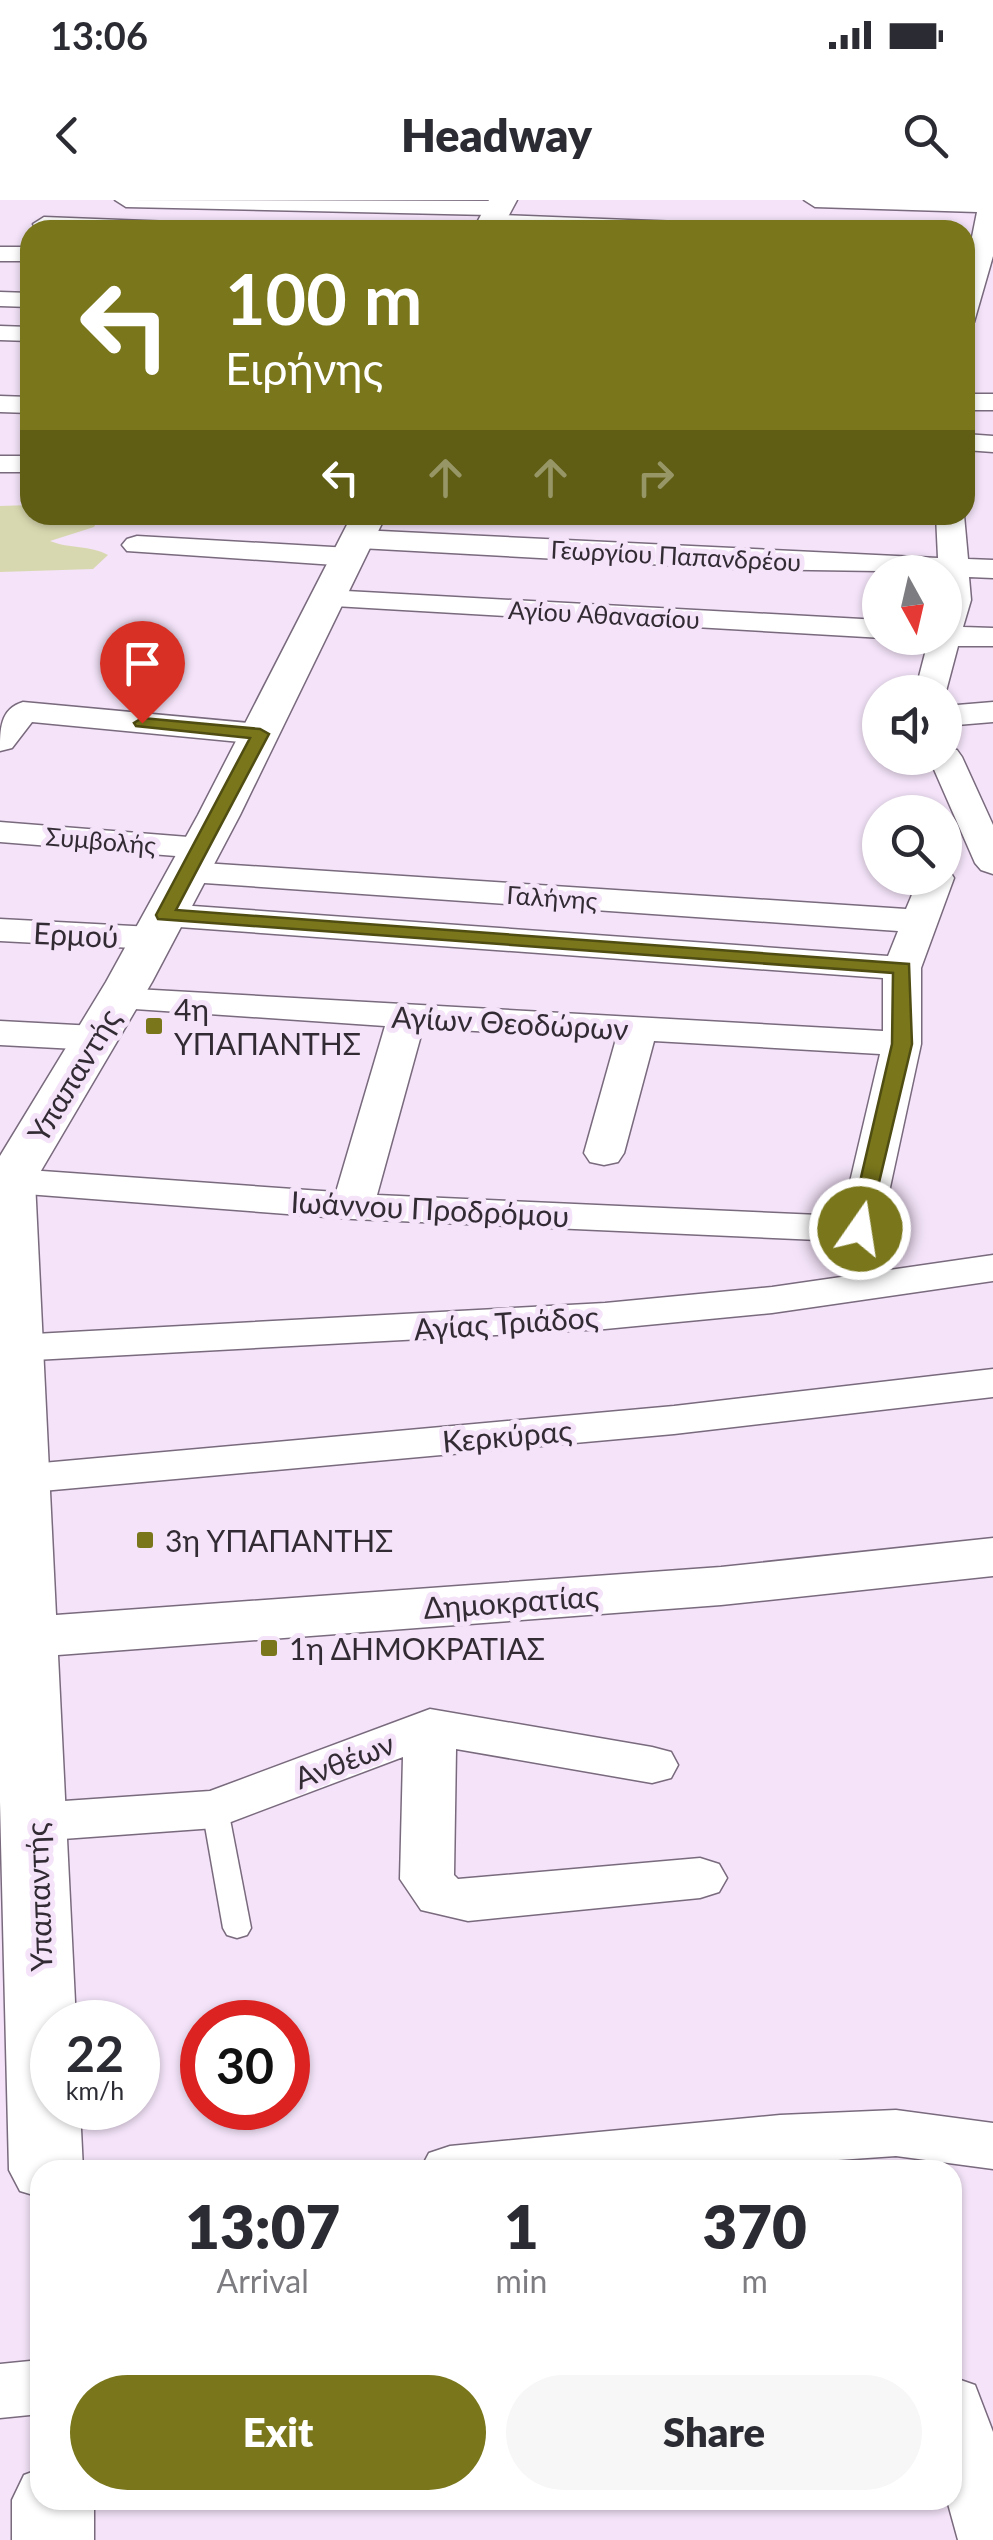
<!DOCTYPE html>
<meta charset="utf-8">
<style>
body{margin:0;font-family:Lato,sans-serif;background:#f7f7f7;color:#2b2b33;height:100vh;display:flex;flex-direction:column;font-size:38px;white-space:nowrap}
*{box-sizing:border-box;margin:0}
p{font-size:32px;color:#7c7c81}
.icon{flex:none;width:55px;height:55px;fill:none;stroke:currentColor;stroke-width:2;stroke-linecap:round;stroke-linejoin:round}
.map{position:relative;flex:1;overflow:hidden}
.drawer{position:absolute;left:30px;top:1960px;width:932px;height:350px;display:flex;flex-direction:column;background:#fff;border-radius:30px;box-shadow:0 2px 8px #0004}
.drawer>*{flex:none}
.top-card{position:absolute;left:20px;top:20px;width:955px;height:305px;border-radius:30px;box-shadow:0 2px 8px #0004;background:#79761b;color:#fff;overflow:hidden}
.needle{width:65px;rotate:172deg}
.controls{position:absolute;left:862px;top:355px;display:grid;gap:20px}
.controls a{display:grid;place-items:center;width:100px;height:100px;border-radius:50%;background:#fff;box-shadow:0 2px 8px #0004;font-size:50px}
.speed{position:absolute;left:30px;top:1800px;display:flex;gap:20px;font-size:50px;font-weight:700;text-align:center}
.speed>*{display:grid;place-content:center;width:130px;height:130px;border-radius:50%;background:#fff;box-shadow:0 2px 8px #0004;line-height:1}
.speed small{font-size:25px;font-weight:400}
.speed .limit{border:15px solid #d22;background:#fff;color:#111}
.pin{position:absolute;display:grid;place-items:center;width:85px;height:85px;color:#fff;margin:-102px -42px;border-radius:50% 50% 50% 0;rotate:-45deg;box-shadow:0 0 10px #0007}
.pin .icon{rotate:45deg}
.me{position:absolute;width:110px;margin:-55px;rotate:13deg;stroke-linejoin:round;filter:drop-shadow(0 0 8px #0008)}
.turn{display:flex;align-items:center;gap:35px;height:210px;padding:0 40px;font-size:45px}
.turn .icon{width:130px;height:130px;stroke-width:2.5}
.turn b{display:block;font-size:70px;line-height:85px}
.lanes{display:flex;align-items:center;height:95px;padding:0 40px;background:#0003;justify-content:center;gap:50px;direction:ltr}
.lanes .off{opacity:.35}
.eta{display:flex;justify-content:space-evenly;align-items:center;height:170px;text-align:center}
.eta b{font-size:60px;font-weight:800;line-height:70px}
.primary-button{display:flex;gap:20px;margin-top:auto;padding:20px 40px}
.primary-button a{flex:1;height:115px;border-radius:60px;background:#79761b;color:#fff;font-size:40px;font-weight:800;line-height:115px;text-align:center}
.primary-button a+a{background:#f7f7f7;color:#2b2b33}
.status{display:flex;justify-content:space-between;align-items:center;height:70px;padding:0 50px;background:#fff;direction:ltr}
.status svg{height:28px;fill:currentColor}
header{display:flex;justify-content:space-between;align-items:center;height:130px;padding:0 40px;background:#fff;font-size:45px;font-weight:800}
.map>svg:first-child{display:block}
</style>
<div class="status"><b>13:06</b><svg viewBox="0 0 49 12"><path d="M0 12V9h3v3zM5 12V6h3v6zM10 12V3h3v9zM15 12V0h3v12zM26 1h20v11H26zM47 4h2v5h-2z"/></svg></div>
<header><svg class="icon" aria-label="back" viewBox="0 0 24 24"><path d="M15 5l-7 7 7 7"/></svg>Headway<svg class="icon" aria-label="search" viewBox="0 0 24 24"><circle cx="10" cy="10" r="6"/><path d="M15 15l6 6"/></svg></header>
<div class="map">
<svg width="993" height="2340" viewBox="0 0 993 2340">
<rect width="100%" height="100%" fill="#f4e3f9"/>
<path fill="#d8d8b0" d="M30,305V315L100,316L94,327L50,341C70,349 90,345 108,355L93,369L0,372V306Z"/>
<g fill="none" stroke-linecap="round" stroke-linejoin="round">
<defs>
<polygon id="service" points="215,1600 224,1602 228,1609 251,1728 247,1735 237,1738 227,1735 223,1728 202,1609 206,1602"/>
<g id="minor">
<polygon points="115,0 499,1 510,8 500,15 705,23 716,30 491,28 480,21 489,15 126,7"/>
<polygon points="804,0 993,0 993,56 974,122 965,124 965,72 977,12 815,7"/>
<polygon points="44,17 172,22 183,29 36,29 33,24"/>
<rect x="0" y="47" width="30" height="14"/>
<polygon points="0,92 30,93 30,107 0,106"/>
<polygon points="0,126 30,127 30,141 0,140"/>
<rect x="965" y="194" width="28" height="16"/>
<polygon points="0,196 30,197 30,213 0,212"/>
<polygon points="965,234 993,236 993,252 965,250"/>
<rect x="0" y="256" width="30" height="16"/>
<polygon points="936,315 964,315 968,359 993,360 993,378 969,377 971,400 963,427 993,428 993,446 958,446 945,495 915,492 929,438 945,438 945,372 739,369 360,348 350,345 346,339 350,333 360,330 938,358"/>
<polygon points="137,336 350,348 360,351 365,357 360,363 350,366 127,351 122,345 127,339"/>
<polygon points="328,390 880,420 883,438 317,405 313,399 317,393"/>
<path d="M23,502L260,524L272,527L276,534L272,541L260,544L32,522L12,548L0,551C0,529 0,509 23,502Z"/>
<polygon points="993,502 993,522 945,526 945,506"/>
<polygon points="945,547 957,550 962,557 993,625 993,674 981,670 975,663 929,558 945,558"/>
<polygon points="0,622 201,638 213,641 218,648 213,655 201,658 0,642"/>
<path d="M188,662L906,709L919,678H945V670H949L954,678L921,768V844L881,1029L887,1059L881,1068L866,1072L851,1068L841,1041L353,1019L0,992V968L336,992L385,826L105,807L99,799L105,791L118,788L883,831V778L165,726L152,723L147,715L152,707L165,704L888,756L898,731L175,681L170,673L175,665ZM423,828L616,839L584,953L590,962L604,965L618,962L624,953L654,841L880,854L842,1016L377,995Z"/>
<polygon points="0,719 152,727 165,730 170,738 165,746 152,749 0,741"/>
<polygon points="0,821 95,826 109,830 114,838 109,846 95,850 0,845"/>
<polygon points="993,1055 993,1081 772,1113 605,1129 16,1161 0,1157 0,1139 16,1135 605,1103 772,1087"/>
<polygon points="993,1169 993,1197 674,1234 20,1293 3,1289 0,1284 3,1269 20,1265 674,1206"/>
<polygon points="430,1509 652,1547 671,1552 678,1565 671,1578 652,1583 456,1549 454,1675 458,1679 700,1658 719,1664 727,1678 719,1692 700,1698 468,1721 421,1710 400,1679 403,1557 215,1628 35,1641 16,1635 8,1622 16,1609 35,1603 210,1591"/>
<polygon points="896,1910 993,1923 993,1969 896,1956 692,1970 420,1970 429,1953 450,1946 780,1915"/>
<polygon points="40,2160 40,2214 0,2218 0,2164"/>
<polygon points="952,2177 975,2185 993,2232 993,2340 958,2340 947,2300 952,2300"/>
</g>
<g id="tertiary">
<polygon points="489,0 517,0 501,30 473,30"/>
<polygon points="352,315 386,315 240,615 152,782 35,981 56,1415 721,1367 993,1338 993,1376 721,1405 58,1455 76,1822 52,1822 52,1908 80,1908 83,1970 40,1970 40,1997 20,1991 9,1970 0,1602 0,956 106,782 198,615"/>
<polygon points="40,2269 40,2300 94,2300 94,2340 12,2340 12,2300 24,2275"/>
</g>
</defs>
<use href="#service" stroke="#796a7d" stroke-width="3"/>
<use href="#minor" stroke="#796a7d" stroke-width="3"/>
<use href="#tertiary" stroke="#796a7d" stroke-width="3"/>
<use href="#service" fill="#fff" fill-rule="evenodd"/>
<use href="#minor" fill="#fff" fill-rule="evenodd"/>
<use href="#tertiary" fill="#fff" fill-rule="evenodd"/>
</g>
<polygon fill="#79761b" stroke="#4f4d12" stroke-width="2.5" points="142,518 260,529 269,534 176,710 909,764 912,844 867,1033 852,1033 849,1029 892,844 893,773 158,719 156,715 250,538 136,526 134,523"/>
<g fill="#79761b" stroke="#f4e3f9" stroke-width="4">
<rect x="144" y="816" width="20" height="20" rx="5"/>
<rect x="135" y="1330" width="20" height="20" rx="5"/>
<rect x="259" y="1438" width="20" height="20" rx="5"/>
</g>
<g text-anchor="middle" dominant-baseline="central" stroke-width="10" stroke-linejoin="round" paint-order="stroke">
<g font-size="25" fill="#322b34" stroke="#f4e3f9">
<text transform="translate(676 355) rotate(3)">Γεωργίου Παπανδρέου</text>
<text transform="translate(604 414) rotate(3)">Αγίου Αθανασίου</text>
<text transform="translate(101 640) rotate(5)">Συμβολής</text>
<text transform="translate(552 697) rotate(4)">Γαλήνης</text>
</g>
<g font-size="30" fill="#322b34" stroke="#f4e3f9">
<text transform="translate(76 734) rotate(3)">Ερμού</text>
<text transform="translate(510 822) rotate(3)">Αγίων Θεοδώρων</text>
<text transform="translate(73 875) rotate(-59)">Υπαπαντής</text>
<text transform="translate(430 1008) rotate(3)">Ιωάννου Προδρόμου</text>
<text transform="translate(506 1122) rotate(-4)">Αγίας Τριάδος</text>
<text transform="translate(507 1235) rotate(-5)">Κερκύρας</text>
<text transform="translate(511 1401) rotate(-4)">Δημοκρατίας</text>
<text transform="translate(344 1560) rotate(-21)">Ανθέων</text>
<text transform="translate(38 1697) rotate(-92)">Υπαπαντής</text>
</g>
<g font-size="30" fill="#322b34" stroke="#f4e3f9" text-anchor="start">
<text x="174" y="809">4η<tspan x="174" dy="34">ΥΠΑΠΑΝΤΗΣ</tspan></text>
<text x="165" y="1340">3η ΥΠΑΠΑΝΤΗΣ</text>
<text x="289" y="1448">1η ΔΗΜΟΚΡΑΤΙΑΣ</text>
</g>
</g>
</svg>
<div class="controls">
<a><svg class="needle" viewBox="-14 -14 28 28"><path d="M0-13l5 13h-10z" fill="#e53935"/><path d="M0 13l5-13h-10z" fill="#7c7c81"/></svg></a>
<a><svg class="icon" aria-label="sound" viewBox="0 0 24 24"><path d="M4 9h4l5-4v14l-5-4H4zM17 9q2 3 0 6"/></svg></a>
<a><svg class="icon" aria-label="search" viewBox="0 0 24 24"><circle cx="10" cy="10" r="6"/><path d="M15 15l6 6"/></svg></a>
</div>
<div class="speed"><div>22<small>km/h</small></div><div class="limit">30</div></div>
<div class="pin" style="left:142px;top:523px;background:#d93025"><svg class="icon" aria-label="arrive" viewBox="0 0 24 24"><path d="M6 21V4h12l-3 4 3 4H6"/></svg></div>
<svg class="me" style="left:860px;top:1029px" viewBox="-20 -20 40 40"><circle r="17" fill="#79761b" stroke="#fff" stroke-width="3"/><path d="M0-11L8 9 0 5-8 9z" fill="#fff"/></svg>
<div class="top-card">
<div class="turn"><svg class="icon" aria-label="left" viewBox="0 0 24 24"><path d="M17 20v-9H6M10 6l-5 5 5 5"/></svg><div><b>100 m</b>Ειρήνης</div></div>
<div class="lanes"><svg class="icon" aria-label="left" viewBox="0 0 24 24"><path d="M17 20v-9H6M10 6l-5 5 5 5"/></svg><svg class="icon off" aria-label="ahead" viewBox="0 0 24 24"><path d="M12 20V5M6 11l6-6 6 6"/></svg><svg class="icon off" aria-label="ahead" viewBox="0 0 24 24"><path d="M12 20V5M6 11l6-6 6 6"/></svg><svg class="icon off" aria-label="right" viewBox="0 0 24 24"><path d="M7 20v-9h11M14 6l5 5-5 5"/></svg></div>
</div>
<section class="drawer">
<div class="eta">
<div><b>13:07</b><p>Arrival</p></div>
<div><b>1</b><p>min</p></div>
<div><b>370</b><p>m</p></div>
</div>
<div class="primary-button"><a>Exit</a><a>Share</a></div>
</section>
</div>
